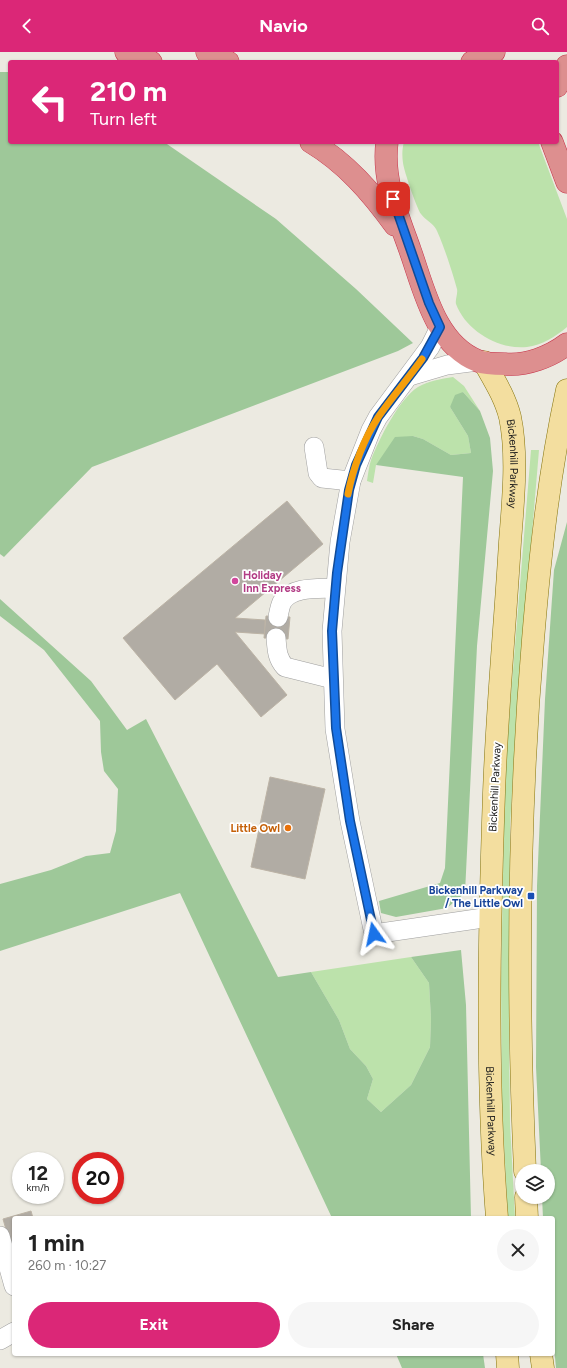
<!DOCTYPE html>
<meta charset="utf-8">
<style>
body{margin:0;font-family:Figtree,sans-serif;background:#f6f6f6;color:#222;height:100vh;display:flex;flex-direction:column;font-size:15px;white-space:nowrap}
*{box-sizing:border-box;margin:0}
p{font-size:13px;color:#767676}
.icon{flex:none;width:22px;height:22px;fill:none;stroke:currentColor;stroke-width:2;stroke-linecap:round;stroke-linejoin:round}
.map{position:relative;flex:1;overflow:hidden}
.side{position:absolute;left:12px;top:1164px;width:543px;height:140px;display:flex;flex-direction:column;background:#fff;border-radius:4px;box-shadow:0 1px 3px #0004}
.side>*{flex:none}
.guide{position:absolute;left:8px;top:8px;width:551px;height:84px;border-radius:4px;box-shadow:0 1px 3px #0004;background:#db2777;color:#fff;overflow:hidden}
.tools{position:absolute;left:515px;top:1112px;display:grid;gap:8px}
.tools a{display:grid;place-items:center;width:40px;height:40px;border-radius:50%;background:#fff;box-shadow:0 1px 3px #0004;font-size:20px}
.speed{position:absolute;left:12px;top:1100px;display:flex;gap:8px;font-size:20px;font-weight:700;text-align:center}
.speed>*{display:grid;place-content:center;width:52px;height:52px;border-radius:50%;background:#fff;box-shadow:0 1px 3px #0004;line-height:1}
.speed small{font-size:10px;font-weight:400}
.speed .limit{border:6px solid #d22;background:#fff;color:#111}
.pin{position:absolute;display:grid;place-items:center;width:34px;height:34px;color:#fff;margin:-17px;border-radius:8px;box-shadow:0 2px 6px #0006}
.me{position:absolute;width:44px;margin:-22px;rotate:348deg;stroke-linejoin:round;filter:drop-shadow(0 0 3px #0008)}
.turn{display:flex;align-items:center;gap:14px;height:84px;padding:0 16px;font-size:18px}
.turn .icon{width:52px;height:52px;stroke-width:2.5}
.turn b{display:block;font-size:28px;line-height:34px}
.round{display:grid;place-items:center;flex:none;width:42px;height:42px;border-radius:21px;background:#f6f6f6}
.overview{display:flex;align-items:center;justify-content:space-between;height:68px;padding:0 16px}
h1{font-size:24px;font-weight:700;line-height:30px}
.cta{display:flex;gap:8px;margin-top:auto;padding:8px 16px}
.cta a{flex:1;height:46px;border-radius:24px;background:#db2777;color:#fff;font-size:16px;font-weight:700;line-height:46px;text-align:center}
.cta a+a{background:#f6f6f6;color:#222}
header{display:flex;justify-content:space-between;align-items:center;height:52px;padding:0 16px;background:#db2777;color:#fff;font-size:18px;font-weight:700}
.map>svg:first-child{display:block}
</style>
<header><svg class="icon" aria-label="back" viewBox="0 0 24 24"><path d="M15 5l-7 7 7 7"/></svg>Navio<svg class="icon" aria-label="search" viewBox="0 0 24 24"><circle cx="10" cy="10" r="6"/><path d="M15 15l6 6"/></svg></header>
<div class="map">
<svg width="567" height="1316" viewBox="0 0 567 1316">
<rect width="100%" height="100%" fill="#eceae1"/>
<g fill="#bce2ab">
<path d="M404,90H538L567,167V275C555,285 542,293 527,295C499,298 466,279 456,252C455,248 458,242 457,237C453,222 443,191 436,177C433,171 425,168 421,162C417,157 404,119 403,111C402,104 402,97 404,90Z"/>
<path d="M453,325L464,334L480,359L463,340L450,355L468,384L471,401L451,403L423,387L413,384L376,413L373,431L367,429C368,422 369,414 371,408C379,387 399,347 418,335C428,329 441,327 453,325Z"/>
<polygon points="531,398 539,398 516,671 510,774 509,989 510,1071 515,1166 508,1166 502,1055 501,930 505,717"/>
<polygon points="411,905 429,931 431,967 430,995 411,1033 381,1060 367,1047 373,1027 366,1014 350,997 339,968 311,920"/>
</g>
<g fill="#9ec899">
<polygon points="0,20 10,20 10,90 164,90 276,167 356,237 413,291 398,299 92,415 4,505 0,502"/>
<polygon points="463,340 480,359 490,386 493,419 477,594 465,841 447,856 396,865 381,861 379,849 440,831 445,816 463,425 376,413 395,385 413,384 423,387 451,403 471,401 468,384 450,355 455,343"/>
<polygon points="567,470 567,1316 556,1316 553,1285 553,1166 543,1166 542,1145 548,1145 548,1119 541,1119 536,1015 537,834 545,647 554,518"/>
<polygon points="0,547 91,629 127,678 146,667 278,925 311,920 339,968 350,997 366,1014 373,1027 367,1047 381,1060 411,1033 430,995 431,967 429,931 411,905 461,898 466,953 471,1166 332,1166 180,841 0,899 0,832 51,818 86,804 110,801 116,779 118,737 104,719 101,700 100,669 44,598 0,564"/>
<polygon points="396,1302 483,1302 485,1316 402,1316"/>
</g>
<g fill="#b1aca4" stroke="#bcb3a5">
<polygon points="287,449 323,492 235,566 265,568 265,582 235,580 287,643 261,665 217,612 175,648 123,586"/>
<polygon points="266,564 290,565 288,587 264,586"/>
<polygon points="270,725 325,737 305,827 251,815"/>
<polygon points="31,1159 33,1166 14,1166 14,1206 3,1167"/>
</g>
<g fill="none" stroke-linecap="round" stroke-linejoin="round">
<defs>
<g id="minor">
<polyline points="440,275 430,295 378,365 371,378 351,429 340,490 332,579 335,677 350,769 374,882 490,865"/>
<polyline points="410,324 447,313 478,309"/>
<polyline points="314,395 318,421 322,426 351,429"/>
<path d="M278,565C279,560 280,554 282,550C292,534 319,537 335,536"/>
<path d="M276,586C277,598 277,606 285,615L333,627"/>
<polyline points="0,1184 14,1234"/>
<polyline points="0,1288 14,1280"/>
</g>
<g id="major">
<path id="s1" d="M484,310C494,328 505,345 510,365C518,403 513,451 510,490C505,574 497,658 494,741C489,883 486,1025 497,1166"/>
<path d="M525,1119C517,942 518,764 533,588C540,503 549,421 567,338"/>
<polyline points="526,1145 527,1166"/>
<polyline points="507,1302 508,1316"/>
<polyline points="541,1302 543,1316"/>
</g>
<g id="highway">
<polyline points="126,0 151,10"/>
<polyline points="207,0 228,10"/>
<polyline points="472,10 494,0"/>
<polyline points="557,34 567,14"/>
<path d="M311,90C346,111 371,140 395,173"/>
<path d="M387,90C382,128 398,164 410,198C424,237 435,292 478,309C486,312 496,312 505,312C526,314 550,305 567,292"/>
<polyline points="552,90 567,130"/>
</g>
</defs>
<use href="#minor" stroke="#9f9f9f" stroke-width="20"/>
<use href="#major" stroke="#85740d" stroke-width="23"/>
<use href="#highway" stroke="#c6334a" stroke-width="23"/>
<use href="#minor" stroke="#fff" stroke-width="19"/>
<use href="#major" stroke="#f3de9f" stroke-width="22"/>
<use href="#highway" stroke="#dd8f8f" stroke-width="22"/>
</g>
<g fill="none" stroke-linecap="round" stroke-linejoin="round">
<defs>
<polyline id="route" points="374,882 350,769 336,676 332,579 337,521 349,438 356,413 378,365 423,306 440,275 429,251 393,147"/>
</defs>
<use href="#route" stroke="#114b97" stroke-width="10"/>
<use href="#route" stroke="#1a73e8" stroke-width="7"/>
<path stroke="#f59e0b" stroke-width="7" d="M348,442C353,416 364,386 379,364C392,345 408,327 422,307"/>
</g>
<circle fill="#d1479c" stroke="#fff" stroke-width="1.5" cx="235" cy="529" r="4"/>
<circle fill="#e8710a" stroke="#fff" stroke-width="1.5" cx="288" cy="776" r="4"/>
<rect fill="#1a4fb4" stroke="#fff" stroke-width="1.5" x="527" y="840" width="8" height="8" rx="2"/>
<g text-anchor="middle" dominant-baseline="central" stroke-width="3.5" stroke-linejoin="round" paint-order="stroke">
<g font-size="11" fill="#1b1b1b" stroke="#fff">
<text stroke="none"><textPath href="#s1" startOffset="108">Bickenhill Parkway</textPath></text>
<text transform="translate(495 735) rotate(-87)">Bickenhill Parkway</text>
<text stroke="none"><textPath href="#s1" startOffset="756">Bickenhill Parkway</textPath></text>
</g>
<g font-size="11" font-weight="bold" fill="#b23c85" stroke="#fff" text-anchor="start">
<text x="243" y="523">Holiday<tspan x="243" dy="13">Inn Express</tspan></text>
</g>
<g font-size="11" font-weight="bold" fill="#c56008" stroke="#fff" text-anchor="end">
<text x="280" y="776">Little Owl</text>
</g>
<g font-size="11" font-weight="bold" fill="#164399" stroke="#fff" text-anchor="end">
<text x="523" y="838">Bickenhill Parkway<tspan x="523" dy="13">/ The Little Owl</tspan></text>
</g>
</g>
</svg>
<div class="tools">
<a><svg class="icon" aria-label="layers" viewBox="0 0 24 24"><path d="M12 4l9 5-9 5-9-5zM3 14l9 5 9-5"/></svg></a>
</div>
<div class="speed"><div>12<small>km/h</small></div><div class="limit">20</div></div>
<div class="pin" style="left:393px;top:147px;background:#d93025"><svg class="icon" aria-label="arrive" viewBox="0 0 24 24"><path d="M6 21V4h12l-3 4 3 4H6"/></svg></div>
<svg class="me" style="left:374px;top:882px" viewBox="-20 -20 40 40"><path d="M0-17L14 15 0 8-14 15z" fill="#1a73e8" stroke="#fff" stroke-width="4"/></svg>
<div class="guide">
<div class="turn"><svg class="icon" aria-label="left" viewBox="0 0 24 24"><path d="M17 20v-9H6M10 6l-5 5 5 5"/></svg><div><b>210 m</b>Turn left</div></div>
</div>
<section class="side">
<div class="overview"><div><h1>1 min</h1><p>260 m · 10:27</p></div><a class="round"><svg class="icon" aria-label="close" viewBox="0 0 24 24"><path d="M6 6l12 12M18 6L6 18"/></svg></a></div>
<div class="cta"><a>Exit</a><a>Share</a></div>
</section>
</div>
